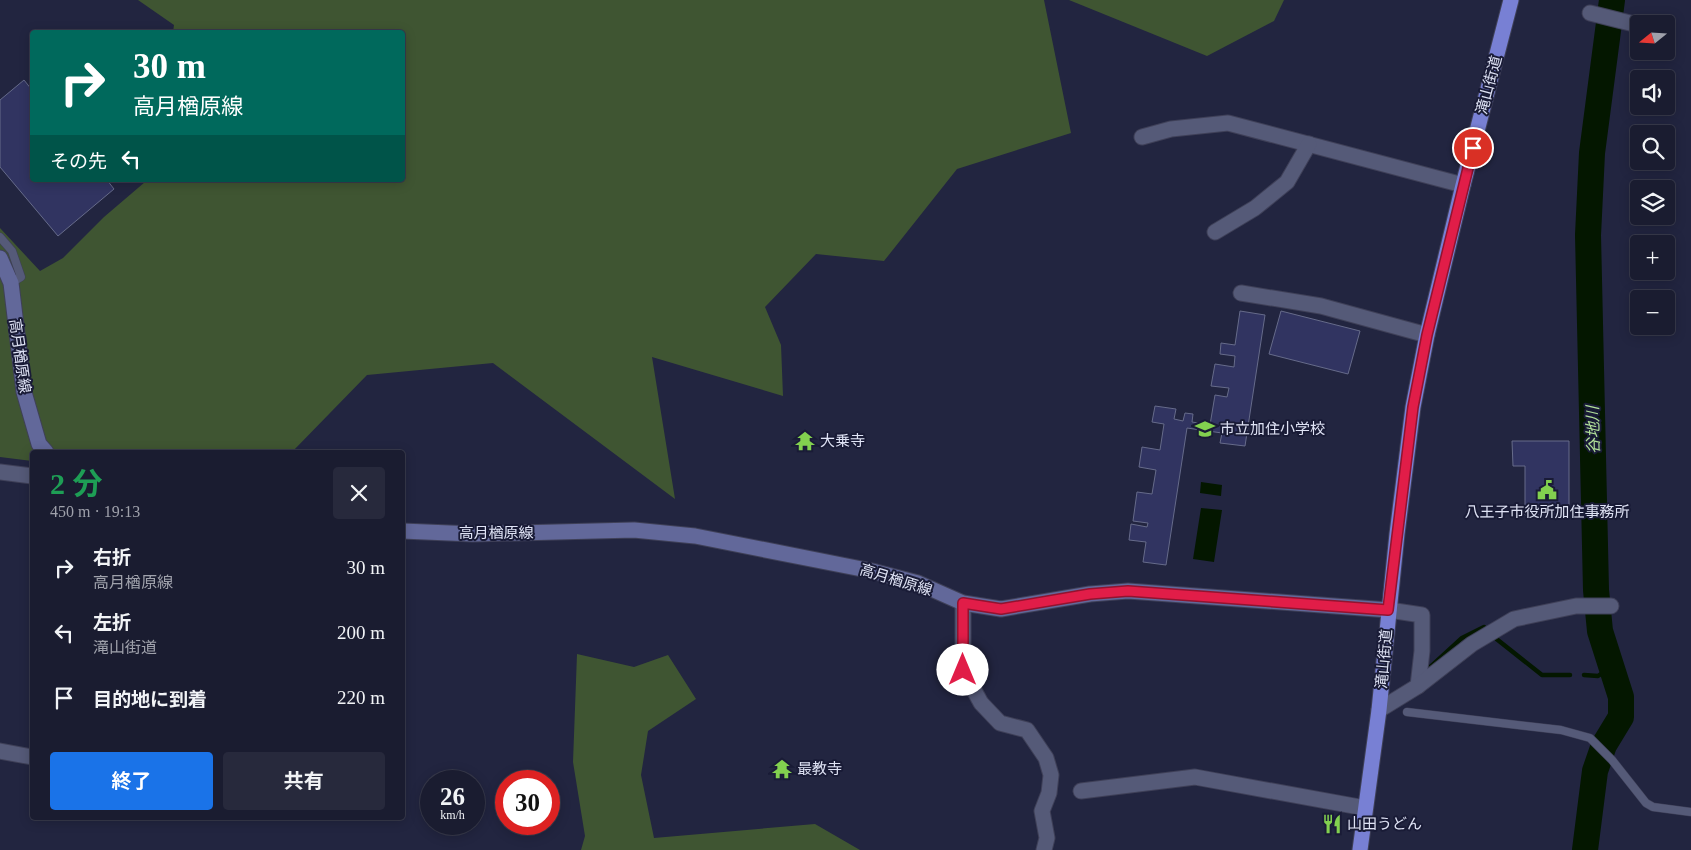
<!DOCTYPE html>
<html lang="ja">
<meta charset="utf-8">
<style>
body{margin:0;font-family:"Times New Roman","Noto Sans JP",serif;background:#27293c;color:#f1f3f6;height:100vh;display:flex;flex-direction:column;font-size:19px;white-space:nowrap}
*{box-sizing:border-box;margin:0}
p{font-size:16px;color:#9fa1ab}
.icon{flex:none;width:28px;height:28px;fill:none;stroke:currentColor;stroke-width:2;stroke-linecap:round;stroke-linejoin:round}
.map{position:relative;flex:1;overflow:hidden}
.side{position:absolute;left:30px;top:450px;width:375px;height:370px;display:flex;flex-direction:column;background:#1a1c30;border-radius:5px;box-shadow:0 2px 12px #0003,0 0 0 1px #383a4c}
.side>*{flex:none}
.banner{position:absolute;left:30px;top:30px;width:375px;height:152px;border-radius:5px;box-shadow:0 2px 12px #0003,0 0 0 1px #383a4c;background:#00695c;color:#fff;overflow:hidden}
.needle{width:32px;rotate:252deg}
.controls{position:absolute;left:1630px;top:15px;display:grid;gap:10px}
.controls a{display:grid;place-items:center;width:45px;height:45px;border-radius:5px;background:#1a1c30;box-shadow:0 2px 12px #0003,0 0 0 1px #383a4c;font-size:25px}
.speed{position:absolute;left:420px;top:770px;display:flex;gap:10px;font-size:25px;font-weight:700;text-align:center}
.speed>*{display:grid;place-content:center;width:65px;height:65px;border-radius:50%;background:#1a1c30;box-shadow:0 2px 12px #0003,0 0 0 1px #383a4c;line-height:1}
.speed small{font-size:12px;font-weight:400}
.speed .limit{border:8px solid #d22;background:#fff;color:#111}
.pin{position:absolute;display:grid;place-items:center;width:42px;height:42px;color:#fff;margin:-21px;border:2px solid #fff;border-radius:50%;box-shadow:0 1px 5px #0007}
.me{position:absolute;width:55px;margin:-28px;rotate:0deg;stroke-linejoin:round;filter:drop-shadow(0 0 4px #0008)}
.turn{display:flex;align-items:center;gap:18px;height:105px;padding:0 20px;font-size:22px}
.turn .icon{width:65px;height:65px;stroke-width:2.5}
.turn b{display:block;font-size:35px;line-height:42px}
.then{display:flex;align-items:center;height:48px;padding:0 20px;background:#0003;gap:10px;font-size:19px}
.round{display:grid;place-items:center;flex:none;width:52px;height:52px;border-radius:5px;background:#27293c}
.summary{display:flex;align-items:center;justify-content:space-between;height:85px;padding:0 20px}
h1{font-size:30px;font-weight:700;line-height:38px;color:#1e9e55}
.cta{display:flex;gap:10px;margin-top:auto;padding:10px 20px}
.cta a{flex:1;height:58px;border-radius:5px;background:#1a73e8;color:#fff;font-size:20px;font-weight:700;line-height:58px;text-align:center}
.cta a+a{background:#27293c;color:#f1f3f6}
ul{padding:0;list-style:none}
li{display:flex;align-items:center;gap:15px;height:65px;padding:0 20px}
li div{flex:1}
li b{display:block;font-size:19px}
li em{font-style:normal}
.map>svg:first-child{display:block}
</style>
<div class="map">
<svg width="1691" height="850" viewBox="0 0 1691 850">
<rect width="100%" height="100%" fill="#222540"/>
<g fill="#3f5532">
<polygon points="138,0 1044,0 1071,133 957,169 884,261 816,254 765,307 781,345 783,396 652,357 675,499 493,363 367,375 292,452 32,452 32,461 0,457 0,228 40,271 63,258 104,217 145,182 144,180 402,180 402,32 173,32 174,25"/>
<polygon points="1069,0 1284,0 1274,21 1207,56"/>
<polygon points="577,654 634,667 668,655 696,699 648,731 641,775 654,838 815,824 860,850 581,850 585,836 573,762"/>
</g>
<g fill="#041700">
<polygon points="1201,482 1222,485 1221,496 1200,493"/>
<polygon points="1201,508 1222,510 1214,562 1193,559"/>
</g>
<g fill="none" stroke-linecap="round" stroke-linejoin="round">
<g stroke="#041700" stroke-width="4.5">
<polyline points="1494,637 1542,675 1570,675"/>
<polyline points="1426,671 1462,638 1484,627"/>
<polyline points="1584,675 1598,676 1611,667"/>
</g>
<polyline stroke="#041700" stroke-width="26" points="1585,850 1595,771 1604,745 1621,717 1621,697 1600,631 1596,590 1588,235 1592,153 1612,0"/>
</g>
<g fill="#313461" stroke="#666b8a">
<polygon points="24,80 32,90 32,180 107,180 114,189 58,236 0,167 0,100"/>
<polygon points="1240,311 1265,315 1245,446 1220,443 1222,433 1187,428 1166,565 1143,562 1146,542 1129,540 1131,524 1147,527 1148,523 1133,521 1137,492 1152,494 1156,470 1139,467 1142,447 1160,450 1164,424 1152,422 1155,406 1176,409 1174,419 1183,421 1185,413 1193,414 1192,422 1210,425 1215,395 1227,397 1229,388 1211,386 1215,364 1234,367 1235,356 1220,354 1221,343 1235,345"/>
<polygon points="1281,311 1360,331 1348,374 1269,354"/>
<polygon points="1512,441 1569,441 1569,515 1525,515 1525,466 1513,466"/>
</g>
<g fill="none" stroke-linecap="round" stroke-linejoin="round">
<defs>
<g id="service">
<polyline points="0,237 12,251 21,277 11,283"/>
<polyline points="1407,712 1561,730 1590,738 1612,760 1646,803 1653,807 1691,812"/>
</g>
<g id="minor">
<polyline points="1590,13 1630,23"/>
<polyline points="1142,137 1171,129 1228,123 1463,185"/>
<polyline points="1215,232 1255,208 1287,182 1309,144"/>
<polyline points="1241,293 1321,306 1427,335"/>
<polyline points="0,472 32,476"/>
<polyline points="963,603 963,670 981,703 1000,723 1027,730 1046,758 1051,775 1049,793 1042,811 1047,838 1044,850"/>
<polyline points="1389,610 1422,615 1422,651 1418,686"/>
<polyline points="1379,710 1418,686 1472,644 1514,619 1576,606 1611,606"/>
<polyline points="0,751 32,757"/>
<polyline points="1081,791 1195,777 1365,808"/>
</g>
<g id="secondary">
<polyline points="0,258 11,283 24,392 39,444 46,452"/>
<polyline points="402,531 473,534 634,530 695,536 872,571 918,583 963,603 1001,609 1090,594 1128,591 1389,610"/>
</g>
<polyline id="trunk" points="1360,850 1379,710 1397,534 1413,407 1427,335 1463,185 1511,0"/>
</defs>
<use href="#service" stroke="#3f4058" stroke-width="9"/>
<use href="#minor" stroke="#3f4058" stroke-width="17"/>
<use href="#secondary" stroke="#3f4058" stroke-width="17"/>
<use href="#trunk" stroke="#3f4058" stroke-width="17"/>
<use href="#service" stroke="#555a78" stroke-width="8"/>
<use href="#minor" stroke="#555a78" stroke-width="15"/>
<use href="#secondary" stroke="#62689a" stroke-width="15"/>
<use href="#trunk" stroke="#7880d4" stroke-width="15"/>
</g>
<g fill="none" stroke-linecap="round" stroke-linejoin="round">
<defs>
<polyline id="route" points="963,670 963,603 1001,609 1090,594 1128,591 1388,610 1413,407 1427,335 1473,148"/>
</defs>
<use href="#route" stroke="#92132f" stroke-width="12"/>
<use href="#route" stroke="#e11d48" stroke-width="9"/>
</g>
<defs>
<symbol id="school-bare" viewBox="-9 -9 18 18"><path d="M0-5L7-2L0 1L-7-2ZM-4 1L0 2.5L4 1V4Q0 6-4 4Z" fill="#82d04f" stroke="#191b36" stroke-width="2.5" paint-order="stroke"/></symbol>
<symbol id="temple-bare" viewBox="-9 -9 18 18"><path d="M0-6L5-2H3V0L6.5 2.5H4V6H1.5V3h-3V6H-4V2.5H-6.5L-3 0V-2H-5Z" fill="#82d04f" stroke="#191b36" stroke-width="2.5" paint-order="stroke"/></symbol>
<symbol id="civic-bare" viewBox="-9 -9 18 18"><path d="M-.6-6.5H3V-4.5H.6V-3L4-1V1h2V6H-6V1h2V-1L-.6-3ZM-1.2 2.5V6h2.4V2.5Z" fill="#82d04f" stroke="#191b36" stroke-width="2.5" paint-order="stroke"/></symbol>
<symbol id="restaurant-bare" viewBox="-9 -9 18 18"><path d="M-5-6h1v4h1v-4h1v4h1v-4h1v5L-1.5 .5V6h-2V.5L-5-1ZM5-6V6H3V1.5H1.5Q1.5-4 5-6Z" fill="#82d04f" stroke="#191b36" stroke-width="2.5" paint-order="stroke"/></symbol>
</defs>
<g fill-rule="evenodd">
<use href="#school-bare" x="1191" y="415" width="28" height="28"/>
<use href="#temple-bare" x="791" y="427" width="28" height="28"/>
<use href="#civic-bare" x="1533" y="476" width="28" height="28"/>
<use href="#temple-bare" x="768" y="755" width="28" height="28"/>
<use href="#restaurant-bare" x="1318" y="810" width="28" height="28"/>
</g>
<g text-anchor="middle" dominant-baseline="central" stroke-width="4" stroke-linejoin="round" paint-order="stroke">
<g font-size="15" fill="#dfe3f5" stroke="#191b36">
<text transform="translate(1489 85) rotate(-75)">滝山街道</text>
<text transform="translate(20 356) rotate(82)">高月楢原線</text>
<text x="496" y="533">高月楢原線</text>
<text transform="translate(896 580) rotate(17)">高月楢原線</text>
<text transform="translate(1384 659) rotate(-85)">滝山街道</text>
</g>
<g font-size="15" fill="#dfe3f5" stroke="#191b36" text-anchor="start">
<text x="1220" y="429">市立加住小学校</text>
<text x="820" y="441">大乗寺</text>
<text x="1547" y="512" text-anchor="middle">八王子市役所加住事務所</text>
<text x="797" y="769">最教寺</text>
<text x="1347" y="824">山田うどん</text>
</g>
<g font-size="16" font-style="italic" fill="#b3e29a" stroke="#191b36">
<text transform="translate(1593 430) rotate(-91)">谷地川</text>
</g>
</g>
</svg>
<div class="controls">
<a><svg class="needle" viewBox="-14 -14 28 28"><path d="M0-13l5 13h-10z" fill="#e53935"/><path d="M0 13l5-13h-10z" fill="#9fa1ab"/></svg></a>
<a><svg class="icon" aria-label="sound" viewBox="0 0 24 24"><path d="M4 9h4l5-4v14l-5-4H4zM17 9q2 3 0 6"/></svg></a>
<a><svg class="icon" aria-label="search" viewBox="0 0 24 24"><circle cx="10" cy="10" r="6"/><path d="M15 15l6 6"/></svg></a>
<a><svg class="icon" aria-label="layers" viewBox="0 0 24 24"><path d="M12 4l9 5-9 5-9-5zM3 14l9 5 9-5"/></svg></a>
<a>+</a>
<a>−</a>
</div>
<div class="speed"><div>26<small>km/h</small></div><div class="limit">30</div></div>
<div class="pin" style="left:1473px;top:148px;background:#d93025"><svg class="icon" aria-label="arrive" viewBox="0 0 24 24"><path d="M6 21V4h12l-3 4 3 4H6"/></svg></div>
<svg class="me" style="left:963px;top:670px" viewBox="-20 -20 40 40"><circle r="19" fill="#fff"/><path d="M0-13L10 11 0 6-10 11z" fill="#e11d48"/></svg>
<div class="banner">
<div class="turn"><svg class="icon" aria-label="right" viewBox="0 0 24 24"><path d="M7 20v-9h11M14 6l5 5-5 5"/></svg><div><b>30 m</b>高月楢原線</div></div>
<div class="then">その先<svg class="icon" aria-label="left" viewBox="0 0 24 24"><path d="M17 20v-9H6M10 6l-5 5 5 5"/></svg></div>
</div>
<section class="side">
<div class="summary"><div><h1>2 分</h1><p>450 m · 19:13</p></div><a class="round"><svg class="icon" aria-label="close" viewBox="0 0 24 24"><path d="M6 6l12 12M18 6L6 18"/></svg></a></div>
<ul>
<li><svg class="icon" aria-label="right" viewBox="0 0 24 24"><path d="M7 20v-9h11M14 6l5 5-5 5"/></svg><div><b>右折</b><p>高月楢原線</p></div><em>30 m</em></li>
<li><svg class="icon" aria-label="left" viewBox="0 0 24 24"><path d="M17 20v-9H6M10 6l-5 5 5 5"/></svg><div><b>左折</b><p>滝山街道</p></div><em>200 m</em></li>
<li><svg class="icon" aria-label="arrive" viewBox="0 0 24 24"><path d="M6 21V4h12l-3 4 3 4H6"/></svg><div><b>目的地に到着</b></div><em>220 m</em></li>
</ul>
<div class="cta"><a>終了</a><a>共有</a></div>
</section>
</div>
